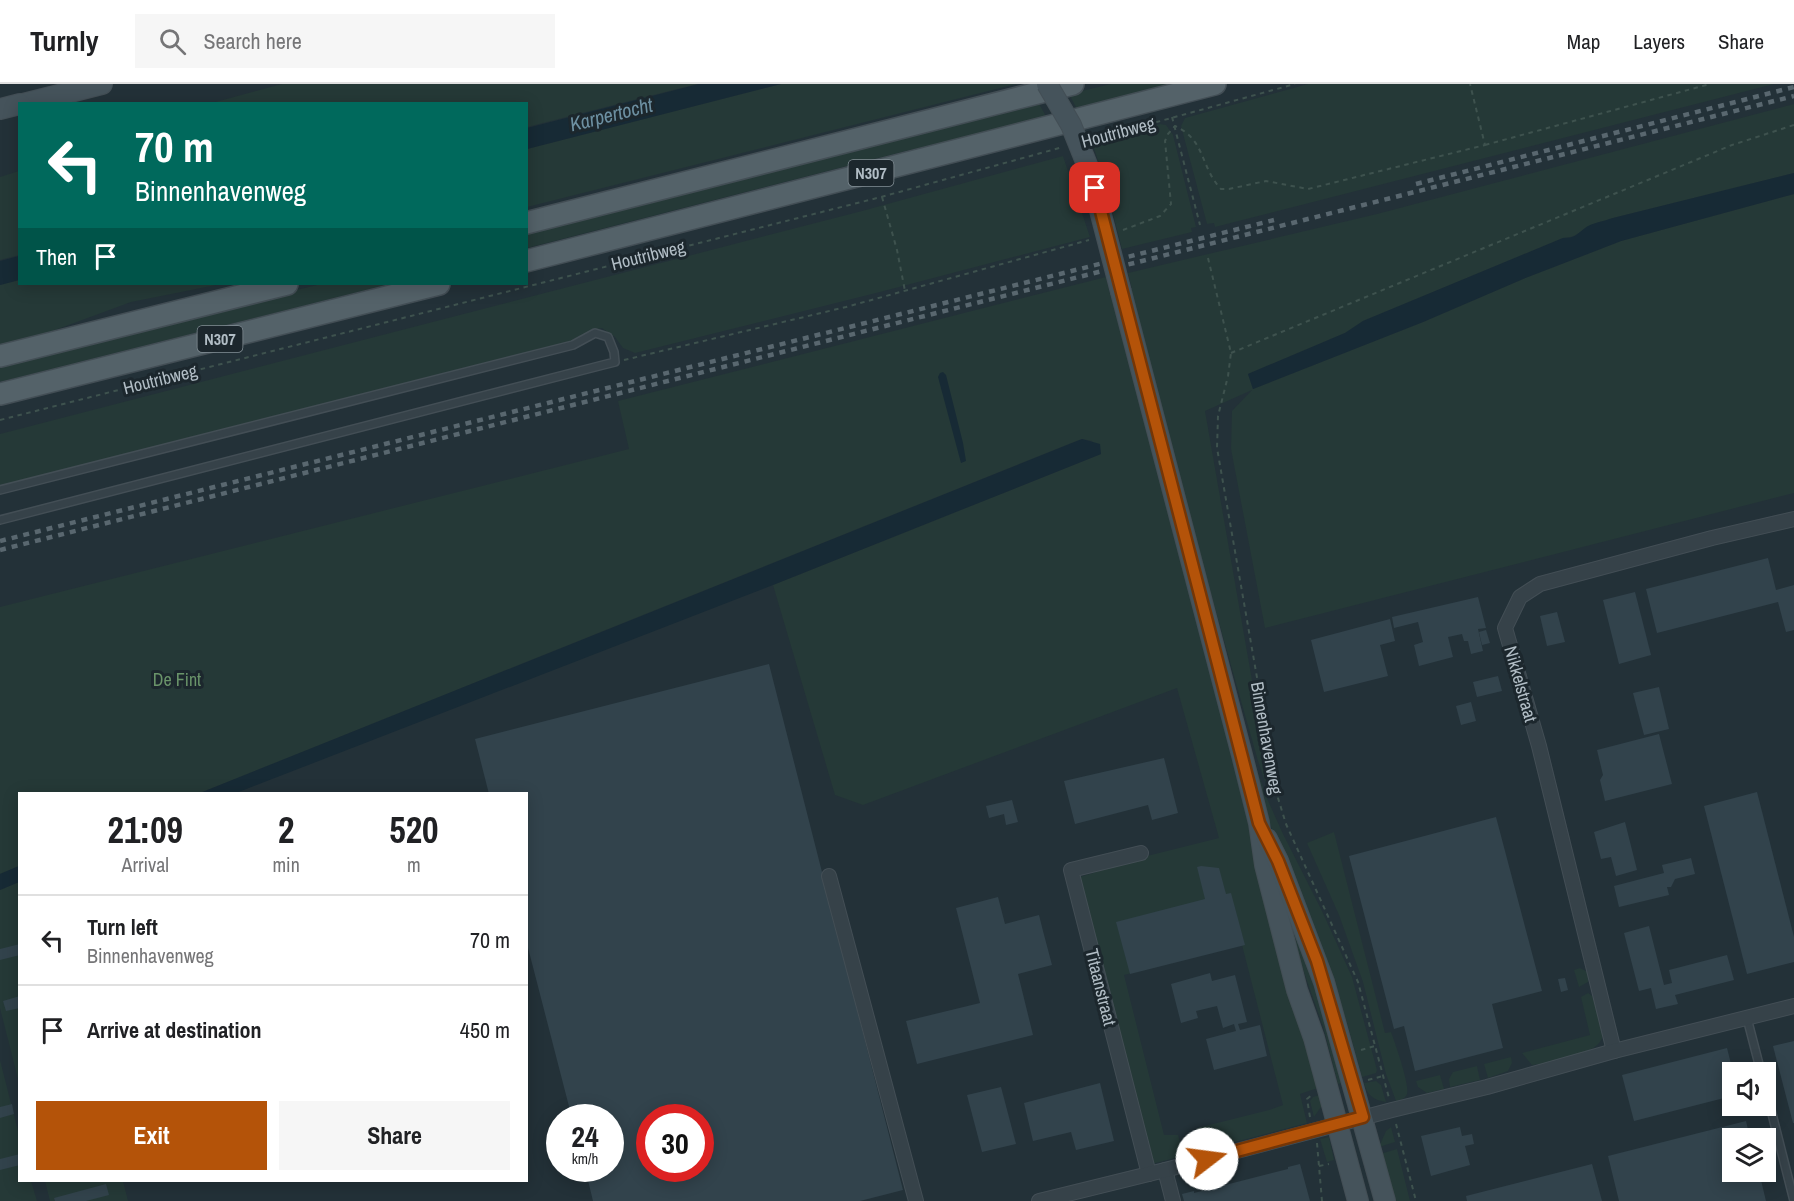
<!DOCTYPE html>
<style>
body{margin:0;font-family:"Archivo Narrow",sans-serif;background:#f6f6f6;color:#202124;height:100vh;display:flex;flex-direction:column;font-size:22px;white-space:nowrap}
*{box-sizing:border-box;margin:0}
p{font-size:20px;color:#757577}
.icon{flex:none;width:33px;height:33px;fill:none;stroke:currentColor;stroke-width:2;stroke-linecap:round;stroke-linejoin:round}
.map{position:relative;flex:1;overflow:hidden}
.sheet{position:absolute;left:18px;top:708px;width:510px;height:390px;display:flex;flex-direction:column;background:#fff;border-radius:0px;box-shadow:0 3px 15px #0003}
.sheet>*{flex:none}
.top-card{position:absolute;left:18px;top:18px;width:510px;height:183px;border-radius:0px;box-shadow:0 3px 15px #0003;background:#00695c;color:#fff;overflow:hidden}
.tools{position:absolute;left:1722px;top:978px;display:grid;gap:12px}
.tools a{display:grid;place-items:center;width:54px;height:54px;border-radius:0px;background:#fff;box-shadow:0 3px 15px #0003;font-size:30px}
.speed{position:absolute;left:546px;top:1020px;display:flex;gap:12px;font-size:30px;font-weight:700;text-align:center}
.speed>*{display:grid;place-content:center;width:78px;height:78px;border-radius:50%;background:#fff;box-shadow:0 3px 15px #0003;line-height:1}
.speed small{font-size:15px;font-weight:400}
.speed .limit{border:9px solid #d22;background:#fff;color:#111}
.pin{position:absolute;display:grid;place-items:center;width:51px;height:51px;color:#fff;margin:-26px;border-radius:12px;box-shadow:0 3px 9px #0006}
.me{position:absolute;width:66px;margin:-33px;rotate:75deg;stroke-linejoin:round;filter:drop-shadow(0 0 4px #0008)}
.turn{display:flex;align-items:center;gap:21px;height:126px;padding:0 18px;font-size:27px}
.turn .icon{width:78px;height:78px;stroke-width:2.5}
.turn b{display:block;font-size:42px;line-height:51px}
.then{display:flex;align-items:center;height:57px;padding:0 18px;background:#0003;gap:12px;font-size:22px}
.eta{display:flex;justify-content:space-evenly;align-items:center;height:102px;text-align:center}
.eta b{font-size:36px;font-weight:700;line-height:42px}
.action{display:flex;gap:12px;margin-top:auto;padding:12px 18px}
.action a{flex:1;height:69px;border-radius:0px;background:#b45309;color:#fff;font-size:24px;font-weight:700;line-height:69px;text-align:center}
.action a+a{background:#f6f6f6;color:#202124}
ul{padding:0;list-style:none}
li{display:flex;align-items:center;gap:18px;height:90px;padding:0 18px;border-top:2px solid #e0e0e0}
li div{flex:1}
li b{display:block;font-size:22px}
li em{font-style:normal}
header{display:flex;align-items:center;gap:36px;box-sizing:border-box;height:84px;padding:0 30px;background:#fff;border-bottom:2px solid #e0e0e0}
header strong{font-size:28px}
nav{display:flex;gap:33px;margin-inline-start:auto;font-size:21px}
.search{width:420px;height:54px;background:#f6f6f6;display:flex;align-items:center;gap:15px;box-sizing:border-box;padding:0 21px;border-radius:0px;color:#757577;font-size:22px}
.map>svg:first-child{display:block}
</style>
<header>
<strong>Turnly</strong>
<div class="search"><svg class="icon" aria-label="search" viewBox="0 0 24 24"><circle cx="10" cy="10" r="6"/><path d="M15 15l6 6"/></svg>Search here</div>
<nav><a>Map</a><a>Layers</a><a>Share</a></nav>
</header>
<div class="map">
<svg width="1794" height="1117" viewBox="0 0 1794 1117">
<rect width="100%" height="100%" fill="#233138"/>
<g fill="#253937">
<polygon points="282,0 697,0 527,43 526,20 212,19"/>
<polygon points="781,0 1016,0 527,123 527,65"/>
<polygon points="1111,0 1180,0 1078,27 1069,10"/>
<polygon points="1308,0 1774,0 1215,143 1214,139 1207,140 1181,42 1185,34"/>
<polygon points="1038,18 1047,34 910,66 527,164 527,148"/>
<path d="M1794,20V89L1613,134C1605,137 1592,139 1585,145C1577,150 1573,154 1563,154L1363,237L1345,249L1248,290L1253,305L1423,238L1523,195L1621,157L1794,110V409L1265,544L1231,365L1232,327L1252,306L1205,327L1264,665L1271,715L1258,677L1165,347L1130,206L1132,205L1128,189L1377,130Z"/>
<polygon points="1160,40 1166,41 1173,51 1196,143 1191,144 1192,148 1122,165 1104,95 1092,58"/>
<path d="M1063,72L1090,153L880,208L635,269L623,264L615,253L602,244C589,246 583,252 572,258L0,403V350L862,127Z"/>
<polygon points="19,87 19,171 0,176 0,93"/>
<polygon points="1106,193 1110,210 1113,210 1283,873 1321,1003 1300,1010 1307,1039 1205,1066 1196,1054 1197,1044 1269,1026 1283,1021 1242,861 1124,891 1164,1051 1178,1051 1182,1065 1182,1072 1152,1080 1080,793 1147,772 1219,754 1177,604 863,721 835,711 773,501 1101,370 1092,357 1082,355 1074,358 200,709 20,710 19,782 0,790 0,523 629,365 618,317"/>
<polygon points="19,196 20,200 221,200 131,218 36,253 0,262 0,201"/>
<polygon points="321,200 390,200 0,298 0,279"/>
<polygon points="1248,659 1266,712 1283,750 1322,827 1352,893 1377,986 1376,989 1362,993 1347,939 1268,735"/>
<path d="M1334,748L1385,949L1391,948C1395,959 1410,1001 1407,1010C1405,1015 1401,1016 1396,1017L1386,990L1363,898L1339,831L1307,759Z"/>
<polygon points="1274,781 1348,997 1338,1000 1323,942 1284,832"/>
<polygon points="19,798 19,999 0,924 0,806"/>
<polygon points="1580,884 1588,888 1588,898 1579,903 1574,886"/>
<path d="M1588,909L1595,914C1597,925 1604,940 1603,951C1600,971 1556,976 1540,980L1532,981L1522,969L1590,951L1581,913Z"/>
<polygon points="1511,973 1512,979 1508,987 1488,994 1484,980"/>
<polygon points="0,976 19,1051 20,1096 31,1097 37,1117 0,1117"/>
<polygon points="1477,982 1480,996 1450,1003 1449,995 1453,988"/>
<polygon points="1440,991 1444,1005 1427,1009 1418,1003 1416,997"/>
<path d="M1376,997L1381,1001L1386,1018C1373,1016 1367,1011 1364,999Z"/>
<polygon points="1323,1010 1321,1023 1314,1033 1310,1017 1313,1013"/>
<polygon points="1391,1043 1395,1058 1379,1063 1386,1047"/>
<polygon points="1329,1053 1334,1076 1327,1078 1320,1055"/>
<polygon points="1397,1065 1410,1117 1392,1117 1380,1070"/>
<polygon points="45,1097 123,1097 128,1117 50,1117"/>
</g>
<g fill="#172a35">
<polygon points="699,0 781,0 527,65 527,44"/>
<path d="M1794,89V110L1621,157L1523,195L1423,238L1253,305L1248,290L1345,249L1363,237L1563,154C1575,154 1576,151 1585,144C1591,139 1605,137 1613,134Z"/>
<polygon points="19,172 19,196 0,201 0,177"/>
<polygon points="943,288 946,291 963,359 966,377 961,379 938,293 940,289"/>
<polygon points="1082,355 1100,360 1101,370 773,501 236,709 200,709"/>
<polygon points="19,782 19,798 0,806 0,790"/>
</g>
<g fill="#32434c" fill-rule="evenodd">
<polygon points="1768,474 1776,506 1794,501 1794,546 1786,548 1778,518 1657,549 1646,505"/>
<polygon points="1635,508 1651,571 1619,580 1603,516"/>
<polygon points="1478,513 1486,544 1478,545 1483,567 1471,570 1468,557 1464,557 1462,550 1448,553 1453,573 1419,582 1414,561 1423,558 1418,538 1394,544 1392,533"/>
<polygon points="1557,528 1565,558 1547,562 1540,532"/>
<polygon points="1390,535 1395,557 1380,561 1388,592 1324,608 1311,556"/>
<polygon points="1486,546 1490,559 1482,561 1479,548"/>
<path d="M769,580L903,1106L860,1117H593L585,1084H610V1034H572L526,856V710H489L475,655ZM650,1034H700V1084H650Z"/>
<polygon points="1498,592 1502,607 1477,613 1473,598"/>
<polygon points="1659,603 1669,645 1644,651 1633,609"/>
<polygon points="1471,618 1476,637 1461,641 1456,622"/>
<polygon points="1659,650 1672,700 1605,717 1600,696 1603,691 1597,666"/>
<polygon points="1164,674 1178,729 1152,736 1148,721 1075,740 1064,697"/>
<polygon points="1757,708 1794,853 1794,878 1747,890 1704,722"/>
<polygon points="1012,716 1018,738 1006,741 1004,730 989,734 986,722"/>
<polygon points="1496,733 1542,907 1492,920 1503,964 1415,987 1404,942 1394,945 1349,772"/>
<polygon points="1625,738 1637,786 1616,792 1611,773 1601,775 1594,748"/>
<polygon points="1691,774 1695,790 1675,795 1671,803 1667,803 1669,811 1619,823 1614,802 1664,789 1662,781"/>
<polygon points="1201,782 1219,784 1226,810 1231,809 1245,861 1130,890 1116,838 1205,815 1197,783"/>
<polygon points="998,813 1005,840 1039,831 1043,847 1052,881 1018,890 1033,951 917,980 906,937 980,919 956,824"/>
<polygon points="1649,842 1664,901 1672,899 1669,886 1727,871 1734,896 1675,911 1678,920 1656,925 1651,904 1639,907 1624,849"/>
<polygon points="20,860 20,871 0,876 0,865"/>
<polygon points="1210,889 1212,897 1235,891 1247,938 1238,940 1240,946 1260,941 1267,972 1214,986 1206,955 1236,947 1234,940 1223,944 1217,922 1196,927 1198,934 1181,939 1171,900"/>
<polygon points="1565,894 1568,906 1561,908 1558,895"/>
<polygon points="20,912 20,924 6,927 3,917"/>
<polygon points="1794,957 1794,1039 1793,1039 1773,962"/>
<polygon points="1727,964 1733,988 1732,1012 1634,1037 1622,991"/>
<polygon points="1100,999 1114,1057 1076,1066 1071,1048 1033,1057 1024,1019"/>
<polygon points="1001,1003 1016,1060 982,1068 967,1011"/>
<polygon points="12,1020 14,1030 0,1034 0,1023"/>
<polygon points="1746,1037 1750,1054 1732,1054 1732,1088 1759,1088 1766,1117 1619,1117 1608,1072"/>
<polygon points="1460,1043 1462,1052 1472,1050 1474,1060 1465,1062 1470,1081 1431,1092 1421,1052"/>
<polygon points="20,1070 20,1081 0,1086 0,1075"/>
<polygon points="1300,1080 1310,1117 1184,1117 1182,1110 1194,1107 1194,1109 1288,1085 1288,1083"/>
<polygon points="1592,1080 1602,1117 1467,1117 1466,1112"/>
<polygon points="106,1100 109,1111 86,1117 55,1117 54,1114"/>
</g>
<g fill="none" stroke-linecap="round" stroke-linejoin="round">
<defs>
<g id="lane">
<polyline points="0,406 573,261 595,249 608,253 614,268 615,278 603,281 0,436"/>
<polyline points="1747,934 1761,988"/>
<polyline points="1766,1006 1794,1117"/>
</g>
<g id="street">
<polyline points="1141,769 1071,786 1149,1090"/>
<polyline points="829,792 916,1117"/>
<polyline points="1614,967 1539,662 1505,544 1520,513 1540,500 1712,454 1794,435"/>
<polyline points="1165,1086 1173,1117"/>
<polyline points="1039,1117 1165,1086 1392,1026 1487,1003 1614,967 1794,922"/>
</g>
<g id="secondary">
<polyline points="23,20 102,0"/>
<polyline points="0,25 20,20"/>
<polyline points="1121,208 1242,671 1259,739 1265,781 1297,906 1314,954 1358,1117"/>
<polyline points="1267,755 1278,777 1324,898 1385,1117"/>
</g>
<g id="primary">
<polyline points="526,139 1073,0"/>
<polyline points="526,177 1215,0"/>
<polyline points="0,272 287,200"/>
<polyline points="0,310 439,200"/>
</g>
</defs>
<use href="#lane" stroke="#434e55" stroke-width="10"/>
<use href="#street" stroke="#434e55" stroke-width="16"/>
<use href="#secondary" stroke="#434e55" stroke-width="22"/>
<use href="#primary" stroke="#434e55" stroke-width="24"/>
<g stroke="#3e524e" stroke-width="2" stroke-dasharray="4.5 4.5" stroke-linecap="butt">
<polyline points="1172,33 1200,141"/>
<polyline points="1095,55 1295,0"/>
<polyline points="1485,61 1710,0"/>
<polyline points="882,113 897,166 905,207"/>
<path d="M1123,146L1160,132L1171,120L1165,57L1168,50L1175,42C1206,56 1200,83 1221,105H1229L1266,97L1308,105L1485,61L1470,0"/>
<polyline points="1208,174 1231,269 1228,292 1218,332 1217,364 1278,714 1286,740 1358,898 1389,1014"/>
<polyline points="1231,269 1732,61 1794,41"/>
<polyline points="624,276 846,223 1089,156"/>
<polyline points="0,336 881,113 1063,63"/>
<polyline points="1361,966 1375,962"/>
<polyline points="1368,996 1383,992"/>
<polyline points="1310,1033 1307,1015 1313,1010"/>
<polyline points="1396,1040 1416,1117"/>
<polyline points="1317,1059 1322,1117"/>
<polyline points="1319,1082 1329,1080"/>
</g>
<use href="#lane" stroke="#364249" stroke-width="7"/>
<use href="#street" stroke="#364249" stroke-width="14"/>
<use href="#secondary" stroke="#45535b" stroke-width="20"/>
<use href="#primary" stroke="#546269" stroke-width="21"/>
<g stroke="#59676f" stroke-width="4.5" stroke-dasharray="6 6" stroke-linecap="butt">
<polyline points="1416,100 1794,3"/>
<polyline points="0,457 1274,136"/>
<polyline points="0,466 1794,12"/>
</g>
<defs>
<polyline id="secondary-bridge" points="1047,0 1071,41 1090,88 1121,208"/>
</defs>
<use href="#secondary-bridge" stroke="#434e55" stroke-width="22" stroke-linecap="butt"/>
<use href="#secondary-bridge" stroke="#45535b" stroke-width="20"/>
</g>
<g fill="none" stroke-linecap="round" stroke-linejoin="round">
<defs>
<polyline id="route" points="1095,104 1259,739 1278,777 1317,877 1363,1033 1207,1075"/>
</defs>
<use href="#route" stroke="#753606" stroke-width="15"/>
<use href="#route" stroke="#b45309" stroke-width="10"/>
</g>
<g text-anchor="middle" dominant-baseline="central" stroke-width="6" stroke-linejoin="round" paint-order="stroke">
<g fill="#1c272d" stroke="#849097" stroke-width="1.5">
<rect x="848.5" y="76" width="45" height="26" rx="4.5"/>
<rect x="197.5" y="242" width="45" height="26" rx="4.5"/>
</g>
<g font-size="16" font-weight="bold" fill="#b1bdc5">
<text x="871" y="89">N307</text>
<text x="220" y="255">N307</text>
</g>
<g font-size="18" fill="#b1bdc5" stroke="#1c272d">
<text transform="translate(1118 48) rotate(-15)">Houtribweg</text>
<text transform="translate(648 171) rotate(-14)">Houtribweg</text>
<text transform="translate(160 295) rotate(-14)">Houtribweg</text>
<text transform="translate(1521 600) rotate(74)">Nikkelstraat</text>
<text transform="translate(1267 654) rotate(80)">Binnenhavenweg</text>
<text transform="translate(1101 903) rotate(76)">Titaanstraat</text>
</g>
<g font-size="18" fill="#6a946a" stroke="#1c272d">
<text x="177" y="595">De Fint</text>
</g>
<g font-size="20" font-style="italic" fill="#6d90a2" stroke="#1c272d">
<text transform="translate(611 30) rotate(-14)">Karpertocht</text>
</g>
</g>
</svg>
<div class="tools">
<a><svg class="icon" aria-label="sound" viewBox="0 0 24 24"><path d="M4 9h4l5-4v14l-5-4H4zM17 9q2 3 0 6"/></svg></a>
<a><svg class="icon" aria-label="layers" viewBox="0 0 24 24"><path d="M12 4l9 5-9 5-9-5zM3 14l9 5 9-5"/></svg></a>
</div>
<div class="speed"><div>24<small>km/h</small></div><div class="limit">30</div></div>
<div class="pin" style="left:1095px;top:104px;background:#d93025"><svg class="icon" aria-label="arrive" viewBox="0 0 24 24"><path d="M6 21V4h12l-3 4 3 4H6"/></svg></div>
<svg class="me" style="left:1207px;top:1075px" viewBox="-20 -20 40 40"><circle r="19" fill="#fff"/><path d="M0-13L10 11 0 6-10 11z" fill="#b45309"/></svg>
<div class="top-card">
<div class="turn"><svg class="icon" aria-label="left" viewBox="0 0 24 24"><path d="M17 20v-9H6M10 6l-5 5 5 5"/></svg><div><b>70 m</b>Binnenhavenweg</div></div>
<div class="then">Then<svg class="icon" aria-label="arrive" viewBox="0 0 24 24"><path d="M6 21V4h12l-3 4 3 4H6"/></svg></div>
</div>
<section class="sheet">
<div class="eta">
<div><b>21:09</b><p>Arrival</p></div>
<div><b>2</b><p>min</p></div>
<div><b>520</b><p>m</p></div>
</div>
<ul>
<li><svg class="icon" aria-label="left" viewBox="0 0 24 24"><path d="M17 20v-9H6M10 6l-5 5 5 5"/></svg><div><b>Turn left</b><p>Binnenhavenweg</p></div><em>70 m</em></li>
<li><svg class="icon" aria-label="arrive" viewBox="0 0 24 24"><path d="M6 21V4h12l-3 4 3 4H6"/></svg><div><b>Arrive at destination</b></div><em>450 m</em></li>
</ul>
<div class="action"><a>Exit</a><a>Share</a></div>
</section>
</div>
